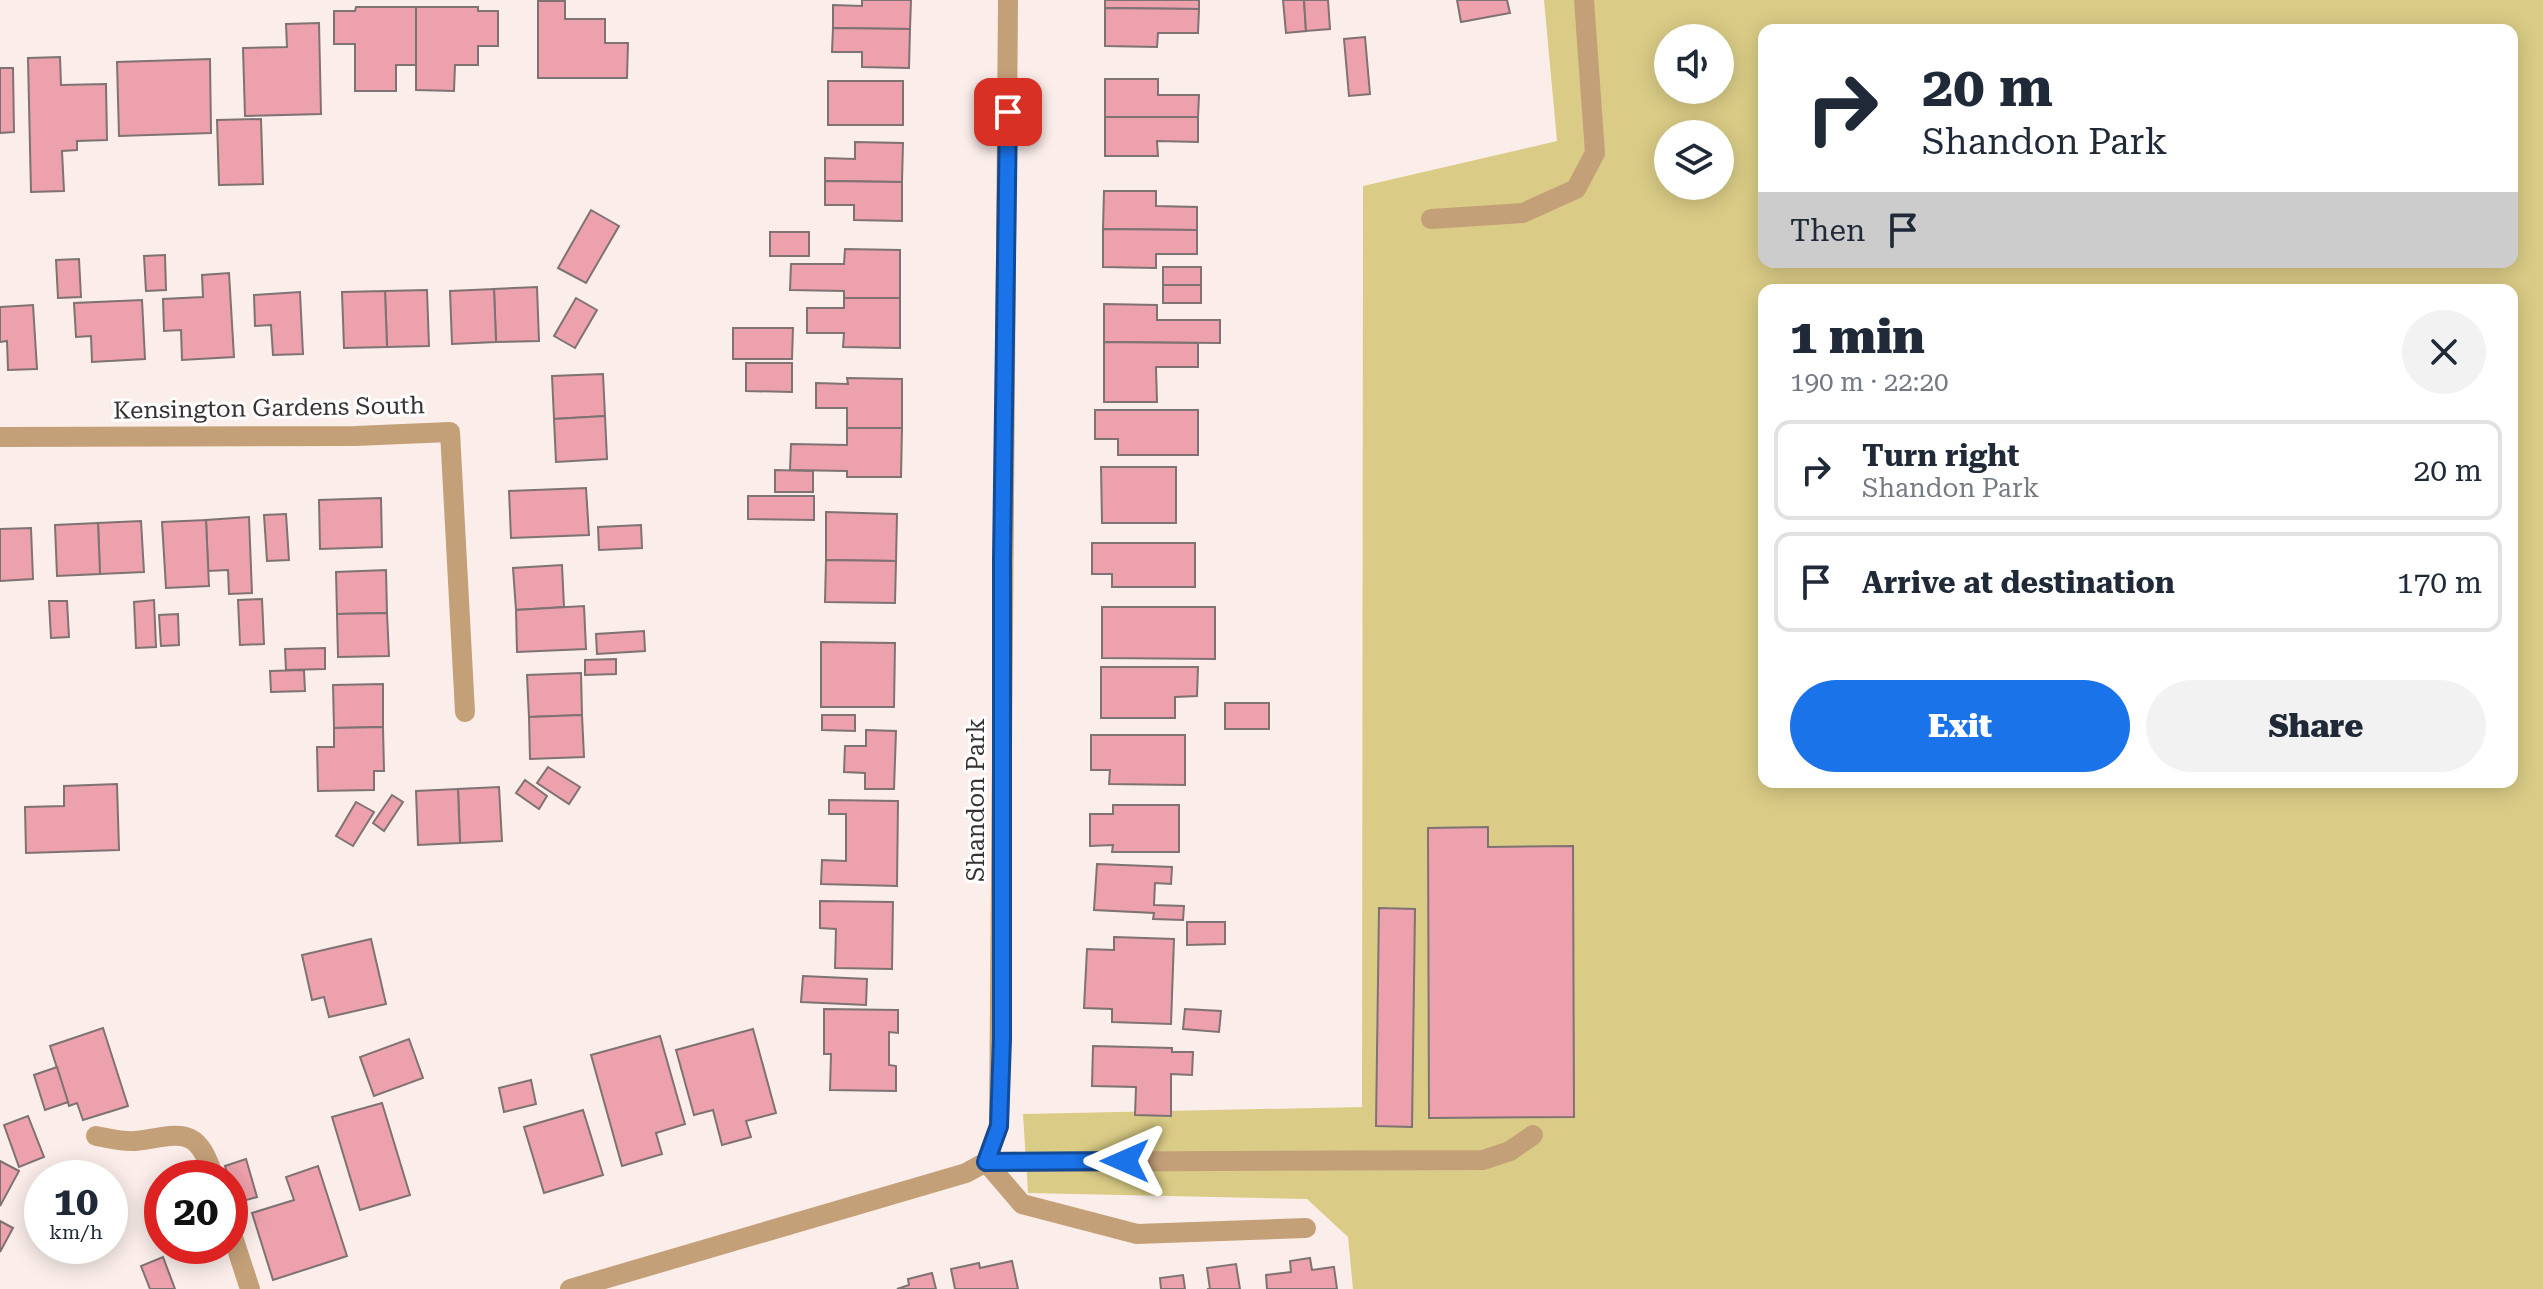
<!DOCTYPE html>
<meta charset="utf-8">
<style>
body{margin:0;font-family:"Roboto Serif",serif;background:#f2f2f3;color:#1f2937;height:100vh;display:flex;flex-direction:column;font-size:30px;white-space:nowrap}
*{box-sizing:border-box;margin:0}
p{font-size:26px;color:#747a83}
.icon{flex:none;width:44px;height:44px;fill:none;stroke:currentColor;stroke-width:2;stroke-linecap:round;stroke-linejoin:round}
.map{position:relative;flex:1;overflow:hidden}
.side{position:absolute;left:1758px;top:284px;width:760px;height:504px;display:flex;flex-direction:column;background:#fff;border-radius:16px;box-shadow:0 4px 20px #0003}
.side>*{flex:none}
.guide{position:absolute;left:1758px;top:24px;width:760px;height:244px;border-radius:16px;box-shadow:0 4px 20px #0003;background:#fff;color:#1f2937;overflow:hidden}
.fabs{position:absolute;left:1654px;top:24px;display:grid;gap:16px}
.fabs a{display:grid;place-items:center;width:80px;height:80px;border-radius:50%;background:#fff;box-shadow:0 4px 20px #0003;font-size:40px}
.speed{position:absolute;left:24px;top:1160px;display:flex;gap:16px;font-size:40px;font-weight:700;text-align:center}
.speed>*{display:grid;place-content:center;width:104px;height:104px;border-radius:50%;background:#fff;box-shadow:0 4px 20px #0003;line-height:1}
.speed small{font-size:20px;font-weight:400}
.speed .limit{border:12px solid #d22;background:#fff;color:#111}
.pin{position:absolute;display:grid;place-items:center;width:68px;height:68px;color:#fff;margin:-34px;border-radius:16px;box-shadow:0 4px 12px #0006}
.me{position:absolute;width:88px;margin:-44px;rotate:270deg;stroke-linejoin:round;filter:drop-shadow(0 0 6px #0008)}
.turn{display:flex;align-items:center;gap:28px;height:168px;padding:0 32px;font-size:36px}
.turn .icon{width:104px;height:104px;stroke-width:2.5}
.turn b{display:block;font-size:56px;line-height:68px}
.then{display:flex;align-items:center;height:76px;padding:0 32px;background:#0003;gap:16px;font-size:30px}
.round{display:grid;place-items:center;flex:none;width:84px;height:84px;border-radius:42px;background:#f2f2f3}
.head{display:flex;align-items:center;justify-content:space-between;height:136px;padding:0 32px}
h1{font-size:48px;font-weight:800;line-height:60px}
.button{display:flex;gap:16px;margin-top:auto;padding:16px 32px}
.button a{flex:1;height:92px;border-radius:48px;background:#1a73e8;color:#fff;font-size:32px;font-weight:800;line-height:92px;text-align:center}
.button a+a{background:#f2f2f3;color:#1f2937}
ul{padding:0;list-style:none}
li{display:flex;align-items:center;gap:24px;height:100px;margin:0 16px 12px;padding:0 16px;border:4px solid #e0e1e3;border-radius:16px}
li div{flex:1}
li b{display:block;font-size:30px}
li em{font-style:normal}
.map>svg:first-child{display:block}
</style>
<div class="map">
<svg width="2543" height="1289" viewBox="0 0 2543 1289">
<rect width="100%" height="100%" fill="#fbeeea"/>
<path fill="#dacc86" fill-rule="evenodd" d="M1544,0H2543V1289H1353L1348,1237L1307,1199L1028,1193L1023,1114L1362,1107L1363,186L1557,141ZM1764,30H2512V262H1764ZM1668,38H1720V90H1668ZM1668,134H1720V186H1668ZM1764,290H2512V782H1764Z"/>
<g fill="#eda1ac" stroke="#7e7273" stroke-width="2">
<polygon points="862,0 911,0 910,29 833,28 833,5 862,6"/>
<polygon points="1105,0 1199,0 1199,9 1105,8"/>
<polygon points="1283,0 1304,0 1306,31 1286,33"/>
<polygon points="1304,0 1328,0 1330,29 1306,31"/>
<polygon points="1457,0 1507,0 1510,13 1461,22"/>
<polygon points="538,1 565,1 565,19 605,19 605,43 628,43 627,78 538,78"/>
<polygon points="356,7 416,7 417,65 396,65 396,91 355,91 355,44 334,44 334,11 355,11"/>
<polygon points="416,7 478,7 478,11 498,11 498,46 478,46 478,65 455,65 454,91 416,90"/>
<polygon points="1105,8 1199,9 1198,33 1158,33 1157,47 1105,46"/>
<polygon points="319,23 321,114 245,116 243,48 287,47 286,24"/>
<polygon points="833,28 910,29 909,68 862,67 862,52 832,52"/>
<polygon points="1365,37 1370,94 1349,96 1344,39"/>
<polygon points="60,57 61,85 106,84 107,140 77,141 77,150 62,151 64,191 31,192 28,58"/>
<polygon points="210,59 211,133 119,136 117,62"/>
<polygon points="0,68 13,68 14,132 0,133"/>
<polygon points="1105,79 1158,79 1158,95 1199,95 1198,117 1105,117"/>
<rect x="828" y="81" width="75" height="44"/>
<polygon points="1105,117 1198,117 1198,142 1157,141 1158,156 1105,156"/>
<polygon points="261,119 263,184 219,185 217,120"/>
<polygon points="855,142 903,143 902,182 825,181 825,158 855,159"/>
<polygon points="825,181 902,182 902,221 854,220 854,205 825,205"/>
<polygon points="1104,191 1156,191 1156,206 1197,207 1197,230 1103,229"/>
<polygon points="591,210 619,226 586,283 558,268"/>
<polygon points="1103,229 1197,230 1197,254 1156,254 1156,268 1103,267"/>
<rect x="770" y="232" width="39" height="24"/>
<polygon points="845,249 900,250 900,298 844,298 844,291 790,290 791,264 844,264"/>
<polygon points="165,255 166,290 146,291 144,256"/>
<polygon points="79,259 81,297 58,298 56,260"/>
<rect x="1163" y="267" width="38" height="18"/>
<polygon points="229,273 234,357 182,360 181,330 164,331 163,299 203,297 202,275"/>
<rect x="1163" y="285" width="38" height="18"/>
<polygon points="537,287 539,341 496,342 494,289"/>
<polygon points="494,289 496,342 452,344 450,291"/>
<polygon points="427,290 429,346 387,347 385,291"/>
<polygon points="385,291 387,347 344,348 342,292"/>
<polygon points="300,292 303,354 273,355 271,325 255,326 254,295"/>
<polygon points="576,298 597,310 575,348 554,336"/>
<polygon points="844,298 900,298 900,348 843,347 844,333 807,333 807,308 844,308"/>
<polygon points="142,300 145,359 92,362 91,336 76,337 74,303"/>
<polygon points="1104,304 1157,305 1157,320 1220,320 1220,343 1104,342"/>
<polygon points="33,305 37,369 8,370 7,341 0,342 0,307"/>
<polygon points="733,328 793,328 792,359 733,359"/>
<polygon points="1104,342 1198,343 1198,367 1156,367 1157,402 1104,402"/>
<polygon points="746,363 792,363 792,392 746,391"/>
<polygon points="603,374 605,416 554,419 552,376"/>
<polygon points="847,378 902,379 902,428 847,428 847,408 816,408 816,383 848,384"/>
<polygon points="1095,410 1198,410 1198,455 1118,455 1118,439 1095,439"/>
<polygon points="605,416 607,459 556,462 554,419"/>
<polygon points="847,428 902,428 901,477 847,477 847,471 790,470 791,444 847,445"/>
<polygon points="1101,467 1176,467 1176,523 1102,523"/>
<polygon points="775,470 813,471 813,492 775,492"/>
<polygon points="586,488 589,535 511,538 509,491"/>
<polygon points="748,496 814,496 814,520 748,519"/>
<polygon points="381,498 382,547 320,549 319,500"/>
<polygon points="826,512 897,514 896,561 826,560"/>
<polygon points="286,514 289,560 267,561 264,515"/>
<polygon points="249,517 252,593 229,594 228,570 208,571 206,520"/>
<polygon points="206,520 209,586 166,588 162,522"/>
<polygon points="141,521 144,572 100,574 98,523"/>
<polygon points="98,523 100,574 57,576 55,525"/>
<polygon points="641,525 642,548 599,550 598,527"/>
<polygon points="31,528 33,579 0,581 0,529"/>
<polygon points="1092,543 1195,543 1195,587 1112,587 1112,574 1092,574"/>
<polygon points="826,560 896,561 895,603 825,602"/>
<polygon points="562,565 564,607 516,610 513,568"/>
<polygon points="386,570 387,613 337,614 336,572"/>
<polygon points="262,599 264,644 240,645 238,600"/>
<polygon points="154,600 156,647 136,648 134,602"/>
<polygon points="49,601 67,601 69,637 51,638"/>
<polygon points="584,606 586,649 517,652 516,610"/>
<polygon points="1102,607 1215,607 1215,659 1102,658"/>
<polygon points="387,613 389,656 338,657 337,614"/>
<polygon points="178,614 179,645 161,646 159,615"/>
<polygon points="644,631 645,651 597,654 596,634"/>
<polygon points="821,642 895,643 894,707 821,707"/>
<polygon points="325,648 325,669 286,670 285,649"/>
<polygon points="616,659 616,674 585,675 585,660"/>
<polygon points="1101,667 1198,667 1197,696 1175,697 1175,718 1101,718"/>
<polygon points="304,670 305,691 271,692 270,671"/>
<polygon points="581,673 582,715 529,717 527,675"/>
<polygon points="383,684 383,727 334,728 333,685"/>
<rect x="1225" y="703" width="44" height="26"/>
<polygon points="582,715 584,757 530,759 529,717"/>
<polygon points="822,715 855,715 855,731 822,730"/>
<polygon points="383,727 384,771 374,771 374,790 318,791 317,747 334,747 334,728"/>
<polygon points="866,730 896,731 894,789 865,789 865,773 844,772 845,746 866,746"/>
<polygon points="1091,735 1185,735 1185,785 1109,784 1110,770 1091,770"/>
<polygon points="548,767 580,787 569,804 537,783"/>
<polygon points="525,780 547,796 539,809 516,793"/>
<polygon points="117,784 119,850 26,853 25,807 64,806 64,786"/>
<polygon points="499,787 502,841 460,843 458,789"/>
<polygon points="458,789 460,843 418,845 416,791"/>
<polygon points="392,795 403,802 384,831 373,823"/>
<polygon points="829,800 898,801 897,886 821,884 822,860 846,861 846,814 829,814"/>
<polygon points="356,802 374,812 353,846 336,836"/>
<polygon points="1113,805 1179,805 1179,852 1112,852 1113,845 1090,846 1090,814 1113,814"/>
<polygon points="1488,827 1488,847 1573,846 1574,1117 1429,1118 1428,828"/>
<polygon points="1097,864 1172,867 1171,884 1155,883 1154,905 1184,906 1183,920 1153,919 1154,913 1094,910"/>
<polygon points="820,901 893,902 892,969 835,968 836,929 820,928"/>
<polygon points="1379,908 1415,909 1412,1127 1376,1126"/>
<polygon points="1187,922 1225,922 1225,944 1187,945"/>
<polygon points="1114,937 1174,939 1171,1024 1112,1022 1112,1009 1084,1008 1087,949 1114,950"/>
<polygon points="371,939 386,1004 329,1017 324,997 312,1000 302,955"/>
<polygon points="803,976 867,979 866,1005 801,1002"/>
<polygon points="824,1009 898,1010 898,1033 889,1032 889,1065 896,1066 896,1091 830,1090 831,1054 824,1054"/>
<polygon points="1185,1009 1221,1011 1219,1032 1183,1029"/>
<polygon points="103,1028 128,1106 83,1120 77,1103 69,1106 50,1046"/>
<polygon points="753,1029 776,1113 746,1121 751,1137 722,1145 713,1110 694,1115 676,1050"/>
<polygon points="660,1036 685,1124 656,1133 662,1154 622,1166 591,1055"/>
<polygon points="409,1039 423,1078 374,1096 360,1057"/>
<polygon points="1093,1046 1172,1048 1172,1052 1193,1052 1192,1075 1171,1074 1171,1116 1135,1115 1136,1087 1092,1086"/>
<polygon points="57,1067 68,1102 45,1110 34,1075"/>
<polygon points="531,1080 536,1104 504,1112 499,1088"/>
<polygon points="382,1103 410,1195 360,1210 332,1117"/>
<polygon points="583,1110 603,1175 544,1193 524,1127"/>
<polygon points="28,1116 44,1157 19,1167 4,1125"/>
<polygon points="246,1159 257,1197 236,1203 225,1166"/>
<polygon points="0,1161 19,1171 0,1206"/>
<polygon points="318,1166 347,1256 273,1280 252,1213 294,1200 286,1177"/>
<polygon points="0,1221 13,1228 0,1252"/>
<polygon points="163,1257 175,1289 150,1289 141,1266"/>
<polygon points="1310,1258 1312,1270 1334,1267 1337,1289 1267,1289 1266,1275 1291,1272 1290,1261"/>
<polygon points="1012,1261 1018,1289 955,1289 951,1269 979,1263 980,1268"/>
<polygon points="1236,1264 1240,1289 1207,1289 1210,1289 1207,1268"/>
<polygon points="932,1273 936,1289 897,1289 909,1285 908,1279"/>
<polygon points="1183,1275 1185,1289 1161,1289 1160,1278"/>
</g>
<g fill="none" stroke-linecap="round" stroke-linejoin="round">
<g stroke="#c4a079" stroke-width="20">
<polyline points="1431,219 1523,213 1576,189 1595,153 1584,0"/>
<path d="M96,1136C108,1138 123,1142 135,1141C182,1135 197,1124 214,1178"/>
<polyline points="986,1162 1483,1160 1510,1151 1533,1135"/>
<polyline points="230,1228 250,1289"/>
</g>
<g stroke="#c4a079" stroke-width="20">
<polyline points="0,437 355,436 450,432 465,712"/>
<polyline points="986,1162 1022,1204 1137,1234 1306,1228"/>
<polyline points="570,1289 966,1173 986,1162 999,1126 1008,0"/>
</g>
</g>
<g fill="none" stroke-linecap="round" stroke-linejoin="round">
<defs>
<polyline id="route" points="1008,112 1002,560 1002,1039 999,1126 986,1162 1125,1161"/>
</defs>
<use href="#route" stroke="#114b97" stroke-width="20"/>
<use href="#route" stroke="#1a73e8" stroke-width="14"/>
</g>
<g text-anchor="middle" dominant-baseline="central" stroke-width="6" stroke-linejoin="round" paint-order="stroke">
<g font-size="24" fill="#373231" stroke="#fff">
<text transform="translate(269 408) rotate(-1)">Kensington Gardens South</text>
<text transform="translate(976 800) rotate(-90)">Shandon Park</text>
</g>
</g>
</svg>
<div class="fabs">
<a><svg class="icon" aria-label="sound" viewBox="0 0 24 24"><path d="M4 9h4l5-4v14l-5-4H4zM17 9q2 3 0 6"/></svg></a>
<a><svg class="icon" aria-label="layers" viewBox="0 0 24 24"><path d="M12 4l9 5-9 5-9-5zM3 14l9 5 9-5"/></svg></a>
</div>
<div class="speed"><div>10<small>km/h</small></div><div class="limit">20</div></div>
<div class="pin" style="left:1008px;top:112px;background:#d93025"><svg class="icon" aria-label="arrive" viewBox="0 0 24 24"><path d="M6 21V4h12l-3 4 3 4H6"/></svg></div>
<svg class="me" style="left:1125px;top:1161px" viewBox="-20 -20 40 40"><path d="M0-17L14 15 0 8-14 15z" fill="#1a73e8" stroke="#fff" stroke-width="4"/></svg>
<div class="guide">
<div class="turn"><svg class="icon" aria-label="right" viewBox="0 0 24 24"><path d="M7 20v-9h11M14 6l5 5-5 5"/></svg><div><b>20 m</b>Shandon Park</div></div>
<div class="then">Then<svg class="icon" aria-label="arrive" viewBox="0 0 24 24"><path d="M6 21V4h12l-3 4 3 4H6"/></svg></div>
</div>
<section class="side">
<div class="head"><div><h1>1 min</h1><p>190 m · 22:20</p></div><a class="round"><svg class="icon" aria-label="close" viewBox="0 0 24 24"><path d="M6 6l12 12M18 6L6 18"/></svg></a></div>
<ul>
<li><svg class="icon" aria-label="right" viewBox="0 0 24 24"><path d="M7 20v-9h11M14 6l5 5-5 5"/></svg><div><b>Turn right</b><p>Shandon Park</p></div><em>20 m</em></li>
<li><svg class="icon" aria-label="arrive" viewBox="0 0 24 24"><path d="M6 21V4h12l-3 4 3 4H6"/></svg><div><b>Arrive at destination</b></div><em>170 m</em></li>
</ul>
<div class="button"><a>Exit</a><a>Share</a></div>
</section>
</div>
